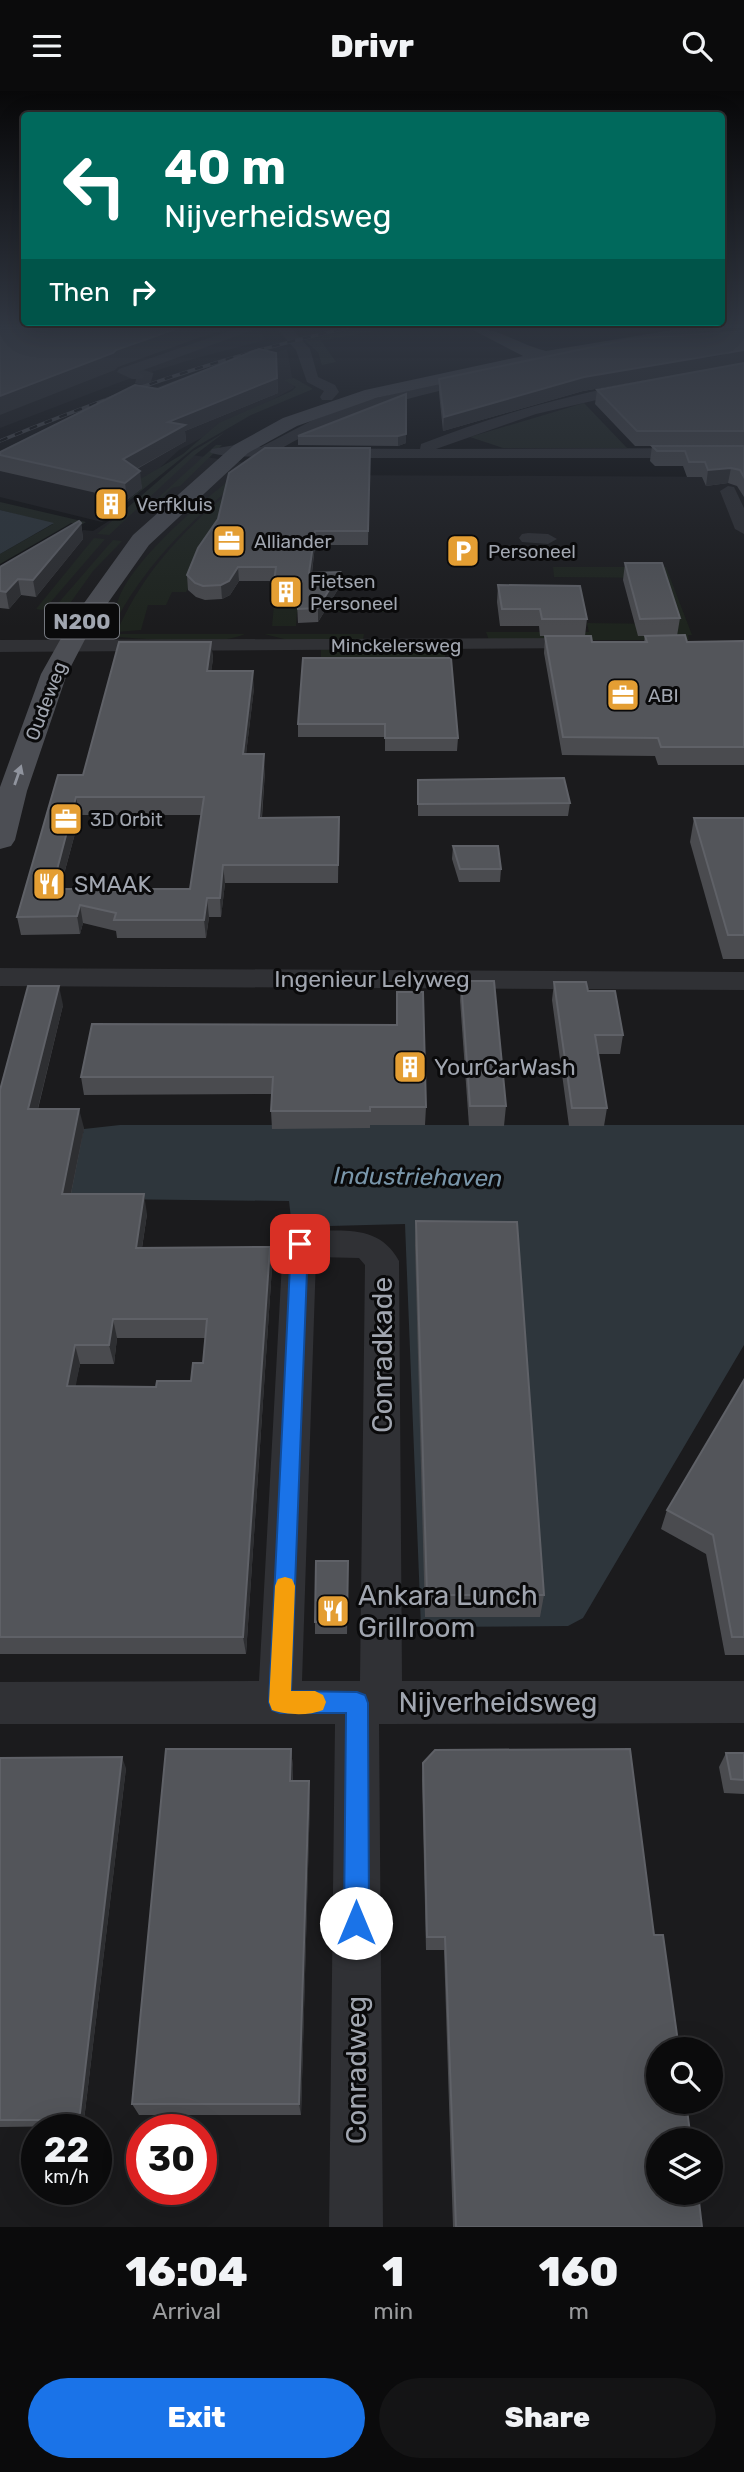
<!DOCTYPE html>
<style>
body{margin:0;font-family:Rubik,sans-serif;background:#141415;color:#f1f3f6;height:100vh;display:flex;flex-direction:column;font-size:26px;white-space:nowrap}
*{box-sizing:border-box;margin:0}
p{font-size:23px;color:#9a9b9d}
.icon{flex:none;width:38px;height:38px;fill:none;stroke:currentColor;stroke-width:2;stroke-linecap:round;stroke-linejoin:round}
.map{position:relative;height:2136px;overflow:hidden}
.side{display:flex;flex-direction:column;background:#0b0b0c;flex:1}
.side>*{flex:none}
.top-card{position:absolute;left:21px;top:21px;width:704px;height:214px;border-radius:7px;box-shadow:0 7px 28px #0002,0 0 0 2px #2b2b2d;background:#00695c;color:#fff;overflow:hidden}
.buttons{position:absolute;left:646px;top:1946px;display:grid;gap:14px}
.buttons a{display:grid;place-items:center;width:77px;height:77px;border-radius:50%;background:#0b0b0c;box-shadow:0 7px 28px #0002,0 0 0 2px #2b2b2d;font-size:35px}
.speed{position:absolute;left:21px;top:2023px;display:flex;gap:14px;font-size:35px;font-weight:700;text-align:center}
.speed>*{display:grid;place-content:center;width:91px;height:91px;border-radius:50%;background:#0b0b0c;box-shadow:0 7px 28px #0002,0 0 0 2px #2b2b2d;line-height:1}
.speed small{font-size:18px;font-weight:400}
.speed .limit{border:10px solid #d22;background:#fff;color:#111}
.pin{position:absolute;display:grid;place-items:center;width:60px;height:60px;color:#fff;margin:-30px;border-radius:14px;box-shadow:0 4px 10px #0006}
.me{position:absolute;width:77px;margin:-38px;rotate:0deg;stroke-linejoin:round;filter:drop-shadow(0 0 5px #0008)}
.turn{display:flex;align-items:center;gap:24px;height:147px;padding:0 28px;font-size:32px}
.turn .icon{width:91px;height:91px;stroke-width:2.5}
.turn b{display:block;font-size:49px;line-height:60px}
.then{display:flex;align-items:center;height:66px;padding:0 28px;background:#0003;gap:14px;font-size:26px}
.eta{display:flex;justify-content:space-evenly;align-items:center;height:119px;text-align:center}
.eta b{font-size:42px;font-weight:800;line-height:49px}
.primary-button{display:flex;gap:14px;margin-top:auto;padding:14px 28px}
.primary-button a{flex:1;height:80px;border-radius:42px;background:#1a73e8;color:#fff;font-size:28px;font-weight:800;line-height:80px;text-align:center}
.primary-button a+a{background:#141415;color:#f1f3f6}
header{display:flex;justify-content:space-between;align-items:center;height:91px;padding:0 28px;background:#0b0b0c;font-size:32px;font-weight:800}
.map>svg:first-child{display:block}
</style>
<header><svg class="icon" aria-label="menu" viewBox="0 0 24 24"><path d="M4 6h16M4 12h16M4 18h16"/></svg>Drivr<svg class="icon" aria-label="search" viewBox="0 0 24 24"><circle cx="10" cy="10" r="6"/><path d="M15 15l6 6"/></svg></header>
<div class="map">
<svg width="744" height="2136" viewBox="0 0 744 2136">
<rect width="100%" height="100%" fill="#0f0f10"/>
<g fill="#1b1b1d" fill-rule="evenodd">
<polygon points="0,237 268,237 261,240 265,249 193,268 123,290 0,337"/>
<polygon points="287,258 294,297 179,359 102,431 0,406 0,361 113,312 173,290"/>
<path d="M192,364L328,384L744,386V2136H0V496L83,439L93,440L123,421ZM658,1958H710V2011H658ZM37,2039H96V2098H37ZM142,2039H201V2098H142ZM658,2049H710V2102H658Z"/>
</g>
<g fill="#1e241e">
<polygon points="362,237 388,237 321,250 336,271 322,274 318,261 304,249"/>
<polygon points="294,287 313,298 251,324 194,357 99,434 142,397 132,393 183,363 219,332 292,300 296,296 284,289"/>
<polygon points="584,312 627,357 503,357 470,346"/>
<polygon points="225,341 196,363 109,444 97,443 193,360"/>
<polygon points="216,354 222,354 180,395 172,397 151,417 147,417"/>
<path d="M247,387L186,501H172L166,514H148L141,539L117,541C144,477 193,429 247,387Z"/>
<path d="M231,388H242C193,427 151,468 120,522H116C114,484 202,410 231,388Z"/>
<polygon points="0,411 86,431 81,434 71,432 0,473 0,463 53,433 0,419"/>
<polygon points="94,447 105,448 49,513 42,519 36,518"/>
<polygon points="113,449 122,450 93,480 61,525 48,524"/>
<polygon points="553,476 666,476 692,544 688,544 689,549 489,549 486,541 589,541 587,532 673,533 660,487 554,486"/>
<polygon points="274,514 384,514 384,521 297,521 296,535 272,535"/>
<path d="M120,543H245C215,556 151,548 118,546Z"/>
<polygon points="264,543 364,543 363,548 288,549"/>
<polygon points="327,557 445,558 445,566 321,566 321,558"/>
</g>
<g fill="#2e363c">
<polygon points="0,419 54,432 0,463"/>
<polygon points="120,1034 744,1034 744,1254 583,1527 568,1535 421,1536 405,1133 292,1136 289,1110 106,1108 65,1122 84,1038"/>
</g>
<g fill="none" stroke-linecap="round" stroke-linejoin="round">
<polyline stroke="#2c2d30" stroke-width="15" stroke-dasharray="15 8" stroke-linecap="butt" points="137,285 158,291"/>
<g fill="#303135" fill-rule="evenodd">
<polygon points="238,237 258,237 138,281 144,285 142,288 132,288 117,281 119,278"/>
<polygon points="276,237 291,237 310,258 318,286 335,294 339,301 332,309 322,309 320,306 324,300 307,291 296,259"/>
<path d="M482,281L487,282L489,285L487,288C416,306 346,320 282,357L420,358L421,353C492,325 564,305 639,291L644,292L646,295L644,298L536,323L436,358L744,357V367H269C256,365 215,366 210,361L212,358L241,353L261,356L311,330L364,310Z"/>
<polygon points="728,395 734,396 744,417 744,443 735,438 720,400"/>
<polygon points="528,442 548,443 557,448 548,453 522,451 519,447 522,443"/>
<polygon points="585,547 592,549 595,553 592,557 0,561 0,549"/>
<polygon points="0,877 744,881 744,899 0,895"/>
<path d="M300,1140C339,1141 378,1131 399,1170L402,1590H744V1632L379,1633L383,2136H329L335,1633H0V1591L259,1590L283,1153L288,1144ZM316,1166L359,1167L365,1174L360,1590H302Z"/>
</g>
<path fill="#4c4e54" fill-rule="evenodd" d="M469,237C502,237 516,253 546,260L684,237H725L717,242L575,264L376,307L297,335L248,362L149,454L93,533L67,583L27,700L15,749L11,755L0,758V696L41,583L69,533L133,444L234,354L283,327L365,299L523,265Z"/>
<defs>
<path id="rail" d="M0,350C113,303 227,264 347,237"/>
</defs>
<use href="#rail" stroke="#494b50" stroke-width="3.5"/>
<use href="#rail" stroke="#0a0a0b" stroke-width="2.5" stroke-dasharray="8" stroke-linecap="butt"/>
</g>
<g fill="#4a4b4f" fill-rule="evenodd">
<polygon points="744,240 744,406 737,395 728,392 706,395 702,386 687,386 683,375 655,375 650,370 652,355 635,355 595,313 597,299 737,274 583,300 443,340 439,302 439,288"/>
<polygon points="276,262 278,302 185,340 186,350 137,378 142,397 127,409 0,380 0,361 158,298"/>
<polygon points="406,303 406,352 398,355 298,354 298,345"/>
<polygon points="370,357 368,454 315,454 312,482 340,495 318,531 298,532 297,512 274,512 273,498 274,490 239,490 230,504 222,508 205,509 196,506 188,499 187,484"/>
<polygon points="81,432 83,448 36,506 21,504 9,518 0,517 0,476"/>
<polygon points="625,472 680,527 677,545 687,551 744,550 744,674 658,674 655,665 562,664 544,562 545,545 540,545 539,535 500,535 497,511 498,494 587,528 585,545 592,551 644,551 645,545 638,545 623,489"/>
<path d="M211,551L213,568L211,580L254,597L246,663L265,680L262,727L339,726L338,792H225L221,826H209L206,847H117L116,840L83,832L80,843L21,844L17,826L83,684ZM80,724H201L190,798H60Z"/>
<polygon points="451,567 458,647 457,660 385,660 385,646 298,646 298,633"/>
<polygon points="418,689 570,712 568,725 418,725"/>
<polygon points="694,727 744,727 744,868 723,868 690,751"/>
<polygon points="453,755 501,778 500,791 459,791 452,768"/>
<polygon points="461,890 506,1015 504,1035 469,1035 460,909"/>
<polygon points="554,891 588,900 623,944 620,963 598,963 607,1017 604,1035 569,1035 552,909"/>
<path d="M63,914L38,1018L84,1037L71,1103L147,1123L142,1157L272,1176L246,1563H0V999ZM117,1247H205L203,1272L191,1290L156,1296L75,1295L80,1273H114Z"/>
<polygon points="397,934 426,1016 425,1034 370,1034 370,1037 272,1038 271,1020 272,1003 84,1004 81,986"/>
<polygon points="416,1130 544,1504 540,1526 425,1526 415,1154"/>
<polygon points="744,1289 744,1564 725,1564 706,1463 661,1438 667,1419"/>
<polygon points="348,1482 347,1543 315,1543 315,1531"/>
<polygon points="291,1658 293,1677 293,1690 310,1708 301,2024 139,2024 132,2013"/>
<polygon points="726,1662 744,1662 744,1703 724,1702 719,1676"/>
<polygon points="0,1667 126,1677 84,2029 78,2035 0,2036"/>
<polygon points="423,1672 654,1844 702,2136 453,2136 444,1859 426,1859 422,1689"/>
</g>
<g fill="#2e2f32">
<polygon points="178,237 231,237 198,247 118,276 115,279 0,324 0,305 116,259"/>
<polygon points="744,259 744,272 583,300 443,340 444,326 584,286"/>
<polygon points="277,287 278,302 185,340 186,350 125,384 123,368 168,331"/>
<polygon points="406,343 406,352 398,355 398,345"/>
<polygon points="731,377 728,392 706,395 708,379"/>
<polygon points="140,380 142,397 127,409 125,392"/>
<polygon points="81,432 83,448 36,506 33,489"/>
<polygon points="315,440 315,454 310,496 309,482"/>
<polygon points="238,476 239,490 230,504 222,508 221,494"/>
<polygon points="340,481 340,495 318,531 318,517"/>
<polygon points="18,488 21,504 9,518 6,501"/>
<polygon points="211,551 213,568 209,597 207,580"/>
<polygon points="253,580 254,597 244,680 243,663"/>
<polygon points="264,663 265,680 260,745 259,727"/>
<polygon points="76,706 80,724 55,816 52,798"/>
<polygon points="223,774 225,792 221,826 220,807"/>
<polygon points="207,807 209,826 206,847 204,829"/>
<polygon points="80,814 83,832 80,843 77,825"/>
<polygon points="59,895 63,914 33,1037 28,1018"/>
<polygon points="79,1018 84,1037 67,1122 62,1103"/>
<polygon points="144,1103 147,1123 139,1176 136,1157"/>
<polygon points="270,1156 272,1176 246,1563 243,1546"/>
<polygon points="113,1228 117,1247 114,1273 109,1254"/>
<polygon points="75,1254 80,1273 72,1314 67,1295"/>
<polygon points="291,1658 293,1677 292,1708 290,1690"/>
<polygon points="122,1666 126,1677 84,2029 78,2035 73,2029"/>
<polygon points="309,1690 310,1708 301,2024 299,2013"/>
</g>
<g fill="#53555a" stroke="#5f6167" stroke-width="2" fill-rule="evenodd">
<polygon points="0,237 178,237 116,259 113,262 0,305"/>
<polygon points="744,240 744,259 584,286 444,326 439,288 631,248"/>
<polygon points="259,258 276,262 277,287 168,331 185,334 123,368 140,380 125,392 0,364 0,361 135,294 158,298"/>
<polygon points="744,272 744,340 637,340 597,299"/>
<polygon points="406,303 406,343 398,345 298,345"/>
<polygon points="652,355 744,355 744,386 740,379 731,377 708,379 705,371 689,371 685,360 657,360"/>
<polygon points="265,357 370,357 368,440 315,440 309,482 340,481 318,517 298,518 296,498 273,498 276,476 238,476 229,490 221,494 203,495 195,492 187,484 198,457 218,428 229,382"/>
<polygon points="79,430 81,432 33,489 18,488 6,501 0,500 0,476"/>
<polygon points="625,472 662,472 680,527 640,528"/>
<polygon points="498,494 580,495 587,528 542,528 540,518 502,518"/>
<polygon points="685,544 687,551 744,550 744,656 661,656 658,647 563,646 545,545 591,545 592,551 647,551 645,545"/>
<path d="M119,551H211L207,580H253L243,663H264L259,727L339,726L338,774H223L220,807H207L204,829H114L116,822L80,814L77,825L17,826L58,684H83ZM76,706H204L190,798H52Z"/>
<polygon points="303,567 451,567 458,647 385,647 385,633 298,633"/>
<polygon points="564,687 570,712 418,713 418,689"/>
<polygon points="694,727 744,727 744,844 728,844"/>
<polygon points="453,755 498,755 501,778 460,778"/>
<polygon points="461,890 494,890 506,1015 470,1015"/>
<polygon points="554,891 586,891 588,900 615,900 623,944 595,944 607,1017 572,1017"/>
<path d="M28,895H59L28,1018H79L62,1103H144L136,1157L270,1156L243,1546H0V999ZM113,1228H207L203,1272H193L191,1290H157L156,1296L67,1295L75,1254H109Z"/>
<polygon points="397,901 423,901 426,1016 370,1016 370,1020 271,1020 273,986 81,986 92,933 397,934"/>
<polygon points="416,1130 517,1131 544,1504 427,1504"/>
<polygon points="744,1289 744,1546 732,1546 713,1444 667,1419"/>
<polygon points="316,1470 348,1470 347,1531 315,1531"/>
<polygon points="166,1658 291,1658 290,1690 309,1690 299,2013 132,2013"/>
<polygon points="630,1658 654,1844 663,1844 679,1958 658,1958 658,2011 686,2011 691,2049 658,2049 658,2102 698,2102 702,2136 456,2136 445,1846 427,1846 423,1672 435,1659"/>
<polygon points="726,1662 744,1662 744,1689 731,1688"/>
<polygon points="122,1666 80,2022 73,2029 0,2029 0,1667"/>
</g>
<defs><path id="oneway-solid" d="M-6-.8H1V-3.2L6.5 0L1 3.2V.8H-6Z" transform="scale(1.75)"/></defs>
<use fill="#90949e" href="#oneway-solid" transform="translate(18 684) rotate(-71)"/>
<linearGradient id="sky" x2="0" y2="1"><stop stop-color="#080809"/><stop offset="0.44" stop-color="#313742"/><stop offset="1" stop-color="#313742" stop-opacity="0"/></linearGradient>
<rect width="744" height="536" fill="url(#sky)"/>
<polygon fill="#1a73e8" stroke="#114b97" stroke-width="2" points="300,1146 306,1148 308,1153 291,1600 357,1601 365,1604 368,1612 369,1832 365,1841 356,1845 348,1841 344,1832 346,1622 280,1622 272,1619 269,1611 291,1153 294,1148"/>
<path fill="#f59e0b" d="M285,1486L292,1488L295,1495L291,1600H315L323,1604L326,1611L323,1619C309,1625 286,1624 272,1619L269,1611L275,1495L278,1488Z"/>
<defs>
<symbol id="building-square" viewBox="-11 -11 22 22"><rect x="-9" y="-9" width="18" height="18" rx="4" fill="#e49e33" stroke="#0a0a0b"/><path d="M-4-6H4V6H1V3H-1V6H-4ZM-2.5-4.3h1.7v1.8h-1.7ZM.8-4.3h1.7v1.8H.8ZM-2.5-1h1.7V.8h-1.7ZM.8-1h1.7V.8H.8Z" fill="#fff"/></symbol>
<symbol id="office-square" viewBox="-11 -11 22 22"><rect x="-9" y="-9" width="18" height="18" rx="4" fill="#e49e33" stroke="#0a0a0b"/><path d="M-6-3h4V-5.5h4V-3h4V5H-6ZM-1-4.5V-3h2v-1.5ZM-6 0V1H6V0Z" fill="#fff"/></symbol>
<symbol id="parking-square" viewBox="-11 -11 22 22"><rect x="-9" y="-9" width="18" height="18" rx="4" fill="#e49e33" stroke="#0a0a0b"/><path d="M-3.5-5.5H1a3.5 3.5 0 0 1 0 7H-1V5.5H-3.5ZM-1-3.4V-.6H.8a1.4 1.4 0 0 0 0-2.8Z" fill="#fff"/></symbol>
<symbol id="restaurant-square" viewBox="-11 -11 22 22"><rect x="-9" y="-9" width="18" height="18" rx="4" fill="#e49e33" stroke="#0a0a0b"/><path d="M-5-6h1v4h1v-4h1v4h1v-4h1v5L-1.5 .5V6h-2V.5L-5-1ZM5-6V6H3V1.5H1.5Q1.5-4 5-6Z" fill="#fff"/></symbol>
</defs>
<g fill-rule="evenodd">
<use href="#building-square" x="92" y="394" width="38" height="38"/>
<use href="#office-square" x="210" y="431" width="38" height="38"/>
<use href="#parking-square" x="444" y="441" width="38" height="38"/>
<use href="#building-square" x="267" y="482" width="38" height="38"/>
<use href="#office-square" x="604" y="585" width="38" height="38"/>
<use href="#office-square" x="47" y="709" width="38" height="38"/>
<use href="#restaurant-square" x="30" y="774" width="38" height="38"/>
<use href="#building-square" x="391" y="957" width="38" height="38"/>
<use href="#restaurant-square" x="314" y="1501" width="38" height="38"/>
</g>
<g text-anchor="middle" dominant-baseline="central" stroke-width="6" stroke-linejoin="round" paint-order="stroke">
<g font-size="19" fill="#a1a6b0" stroke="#0a0a0b" text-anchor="start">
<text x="136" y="413">Verfkluis</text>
<text x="254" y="450">Alliander</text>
<text x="488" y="460">Personeel</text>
<text x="310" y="490">Fietsen<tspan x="310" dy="22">Personeel</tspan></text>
<text x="648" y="604">ABI</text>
<text x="90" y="728">3D Orbit</text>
</g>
<g font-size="19" fill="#a1a6b0" stroke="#0a0a0b">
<text x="396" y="554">Minckelersweg</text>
<text transform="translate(46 610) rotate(-69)">Oudeweg</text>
</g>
<rect fill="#0a0a0b" stroke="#74777e" stroke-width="2" x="45" y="512.5" width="74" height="35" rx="5"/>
<g font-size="21" font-weight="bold" fill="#a1a6b0">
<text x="82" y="530">N200</text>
</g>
<g font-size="23" fill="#a1a6b0" stroke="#0a0a0b" text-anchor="start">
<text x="74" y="793">SMAAK</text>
<text x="434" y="976">YourCarWash</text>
</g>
<g font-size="23" fill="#a1a6b0" stroke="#0a0a0b">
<text x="372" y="888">Ingenieur Lelyweg</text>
</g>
<g font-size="24" font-style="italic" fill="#7996aa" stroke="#0a0a0b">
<text transform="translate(418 1086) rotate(1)">Industriehaven</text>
</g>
<g font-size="28" fill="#a1a6b0" stroke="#0a0a0b">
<text transform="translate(382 1264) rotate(-90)">Conradkade</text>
<text x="498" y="1611">Nijverheidsweg</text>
<text transform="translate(356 1979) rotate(-90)">Conradweg</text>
</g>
<g font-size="28" fill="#a1a6b0" stroke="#0a0a0b" text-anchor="start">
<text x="358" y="1504">Ankara Lunch<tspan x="358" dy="32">Grillroom</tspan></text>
</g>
</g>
</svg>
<div class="buttons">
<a><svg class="icon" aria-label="search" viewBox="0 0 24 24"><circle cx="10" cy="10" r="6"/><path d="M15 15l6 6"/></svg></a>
<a><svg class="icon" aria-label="layers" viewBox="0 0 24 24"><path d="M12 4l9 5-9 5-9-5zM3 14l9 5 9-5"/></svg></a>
</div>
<div class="speed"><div>22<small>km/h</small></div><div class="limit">30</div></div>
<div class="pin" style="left:300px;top:1153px;background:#d93025"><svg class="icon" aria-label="arrive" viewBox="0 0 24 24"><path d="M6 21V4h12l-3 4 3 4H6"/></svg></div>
<svg class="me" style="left:356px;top:1832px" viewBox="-20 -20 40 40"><circle r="19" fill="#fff"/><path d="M0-13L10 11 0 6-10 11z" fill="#1a73e8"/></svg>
<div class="top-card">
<div class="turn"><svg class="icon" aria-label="left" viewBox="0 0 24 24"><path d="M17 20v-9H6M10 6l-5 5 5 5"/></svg><div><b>40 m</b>Nijverheidsweg</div></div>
<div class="then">Then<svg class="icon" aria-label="right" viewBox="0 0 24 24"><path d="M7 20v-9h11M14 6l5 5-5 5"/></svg></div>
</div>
</div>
<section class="side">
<div class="eta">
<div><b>16:04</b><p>Arrival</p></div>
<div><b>1</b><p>min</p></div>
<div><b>160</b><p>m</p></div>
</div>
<div class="primary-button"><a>Exit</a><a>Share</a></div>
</section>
